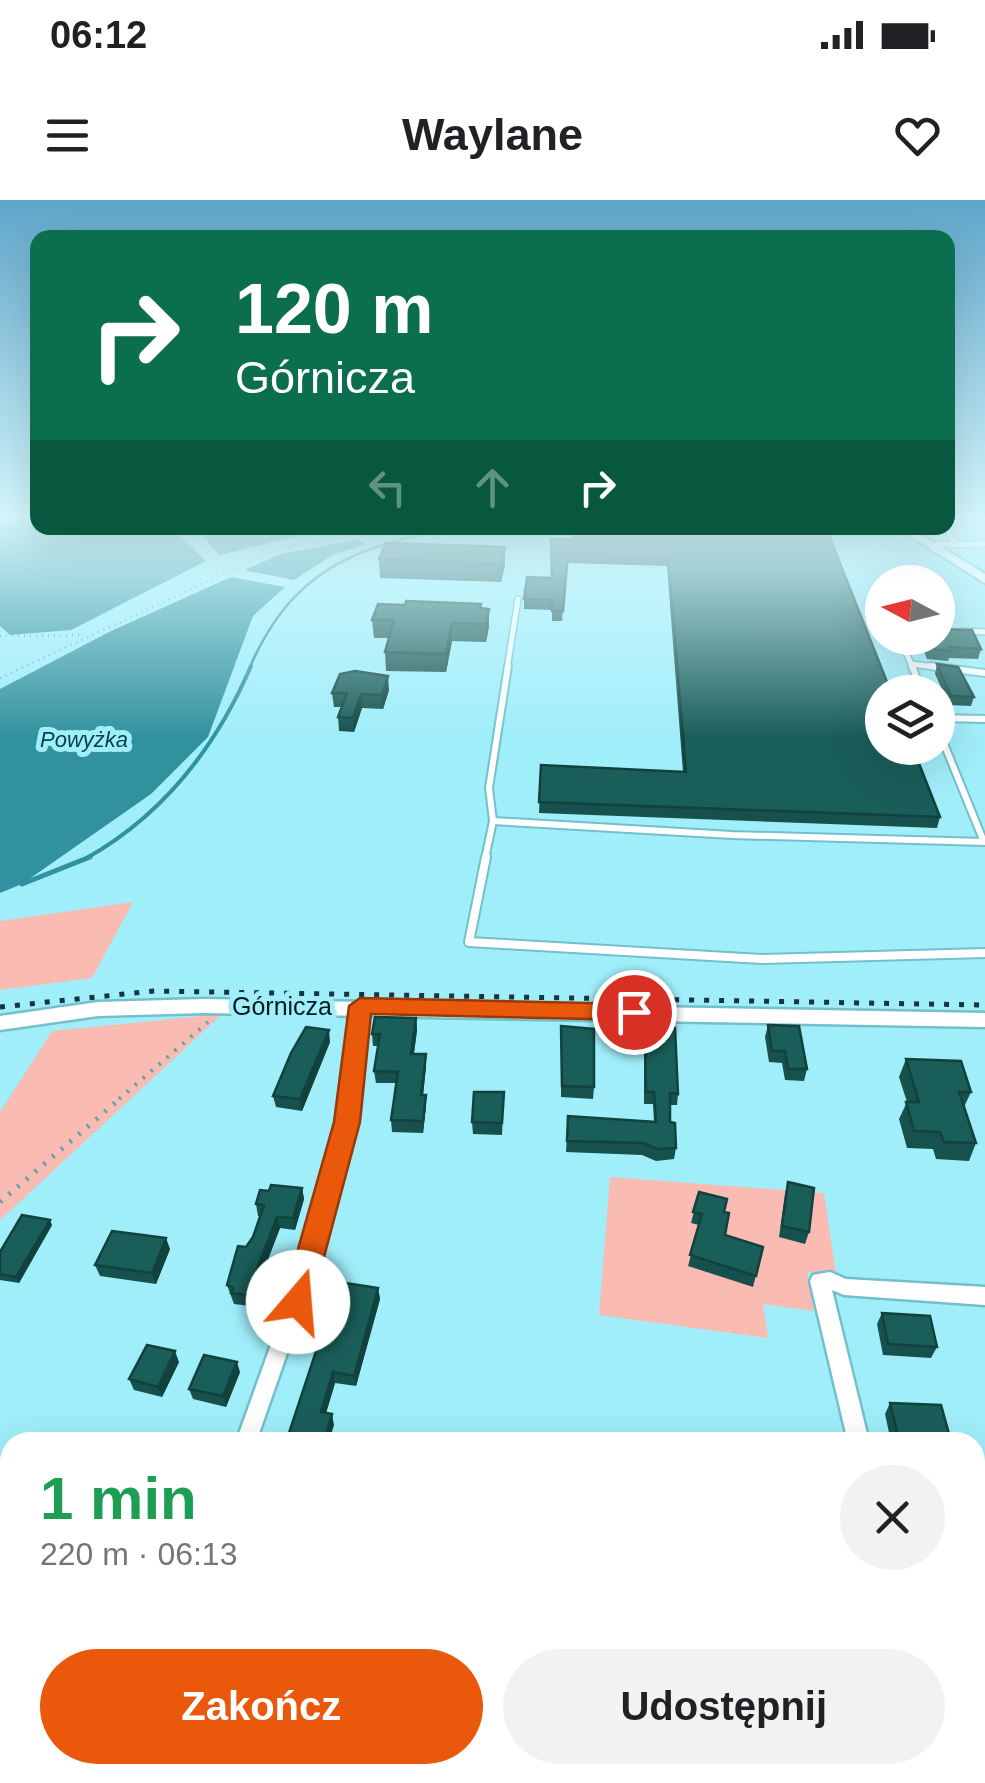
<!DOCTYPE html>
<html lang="pl">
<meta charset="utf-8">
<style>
body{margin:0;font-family:Arial,sans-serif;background:#f2f2f2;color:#202124;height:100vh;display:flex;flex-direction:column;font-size:38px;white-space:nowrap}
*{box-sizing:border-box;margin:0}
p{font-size:32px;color:#757577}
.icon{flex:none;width:55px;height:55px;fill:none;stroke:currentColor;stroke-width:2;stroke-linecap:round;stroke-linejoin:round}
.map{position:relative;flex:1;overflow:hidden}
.panel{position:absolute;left:0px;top:1232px;width:985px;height:352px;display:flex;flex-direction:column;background:#fff;border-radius:30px 30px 0 0;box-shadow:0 10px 40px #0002}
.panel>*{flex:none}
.guide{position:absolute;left:30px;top:30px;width:925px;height:305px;border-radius:20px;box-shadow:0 10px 40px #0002;background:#0b6e4f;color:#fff;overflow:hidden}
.needle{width:65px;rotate:277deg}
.tools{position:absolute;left:865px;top:365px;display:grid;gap:20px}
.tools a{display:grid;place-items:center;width:90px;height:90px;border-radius:50%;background:#fff;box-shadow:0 10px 40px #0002;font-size:50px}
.pin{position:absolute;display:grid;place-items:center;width:85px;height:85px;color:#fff;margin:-42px;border:5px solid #fff;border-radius:50%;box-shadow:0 2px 10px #0007}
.me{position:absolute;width:110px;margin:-55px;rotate:18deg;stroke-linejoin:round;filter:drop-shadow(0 0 8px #0008)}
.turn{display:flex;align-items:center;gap:35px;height:210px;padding:0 40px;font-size:45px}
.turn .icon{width:130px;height:130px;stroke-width:2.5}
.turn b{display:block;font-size:70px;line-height:85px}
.lanes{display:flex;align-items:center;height:95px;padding:0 40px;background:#0003;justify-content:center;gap:50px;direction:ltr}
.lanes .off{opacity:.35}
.round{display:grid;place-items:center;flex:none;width:105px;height:105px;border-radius:52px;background:#f2f2f2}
.overview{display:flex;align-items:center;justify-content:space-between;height:170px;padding:0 40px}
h1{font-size:60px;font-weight:800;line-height:75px;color:#1e9e55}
.action{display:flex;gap:20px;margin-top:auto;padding:20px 40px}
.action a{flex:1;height:115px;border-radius:60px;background:#ea580c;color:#fff;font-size:40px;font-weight:800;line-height:115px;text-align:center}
.action a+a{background:#f2f2f2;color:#202124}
.status{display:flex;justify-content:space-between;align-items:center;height:70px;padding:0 50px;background:#fff;direction:ltr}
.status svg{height:28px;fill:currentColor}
header{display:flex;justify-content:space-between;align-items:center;height:130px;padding:0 40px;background:#fff;font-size:45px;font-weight:800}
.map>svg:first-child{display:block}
</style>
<div class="status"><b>06:12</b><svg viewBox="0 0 49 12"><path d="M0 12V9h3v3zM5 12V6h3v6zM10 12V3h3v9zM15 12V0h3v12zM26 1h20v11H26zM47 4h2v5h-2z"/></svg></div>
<header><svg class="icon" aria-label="menu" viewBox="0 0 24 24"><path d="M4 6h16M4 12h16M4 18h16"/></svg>Waylane<svg class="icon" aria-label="heart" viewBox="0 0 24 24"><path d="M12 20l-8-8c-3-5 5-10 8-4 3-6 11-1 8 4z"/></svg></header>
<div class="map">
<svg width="985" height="1583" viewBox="0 0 985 1583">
<rect width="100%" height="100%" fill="#a0eefa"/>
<g fill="#fabbb2">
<polygon points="133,702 92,778 0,790 0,721"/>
<polygon points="222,814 0,1020 0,912 52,831"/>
<polygon points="610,977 824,993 836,1074 807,1072 814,1111 763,1104 768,1138 599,1115"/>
<polygon points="975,1299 985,1300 985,1502 975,1502"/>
<polygon points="975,1529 985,1529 985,1583 910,1583 909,1575 975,1575"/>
</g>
<g fill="#31919e">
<polygon points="0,317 37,317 38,328 172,328 206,361 71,430 10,435 0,426"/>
<polygon points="196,328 331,328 219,355"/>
<polygon points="356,340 366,344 334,354 294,380 244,370 281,354"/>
<polygon points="231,377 285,387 253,416 208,537 151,594 22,684 0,693 0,489 109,432"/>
</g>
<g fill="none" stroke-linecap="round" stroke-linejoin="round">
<path stroke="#31919e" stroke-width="2.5" d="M249,469C292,370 352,348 452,328"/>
<path stroke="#31919e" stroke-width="4" d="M85,659C162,616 216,547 251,466"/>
<polyline stroke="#31919e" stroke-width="5" points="22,684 90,657"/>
<defs>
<g id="service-far2">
<polyline points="948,323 985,324"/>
<polyline points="945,328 956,343"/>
<polyline points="930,345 985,344"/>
<polyline points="962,431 985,432"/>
<polyline points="900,438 913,469"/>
<polyline points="911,464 951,469"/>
<polyline points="507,469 518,399"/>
</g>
<g id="service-far1">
<polyline points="912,466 922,492"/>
<polyline points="930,466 985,473"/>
<polyline points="938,518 985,519"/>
<polyline points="938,529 984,642"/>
<polyline points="493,621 732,635 985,642"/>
<polyline points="485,659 493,621 489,588 508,466"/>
</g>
<polyline id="service" points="486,657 469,742 762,759 985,753"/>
<g id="minor">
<polygon points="361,801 369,806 355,923 327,1039 256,1242 236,1242 309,1039 339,923 353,806"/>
<polygon points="830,1072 846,1079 985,1087 985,1105 844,1095 832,1090 869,1242 848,1242 810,1081 813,1075"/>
<polygon points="975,1502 985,1503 985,1529 975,1528"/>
<polygon points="107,1575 133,1575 130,1583 104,1583"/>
<polygon points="888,1575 914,1575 915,1583 889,1583"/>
</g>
<g id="tertiary">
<polygon points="897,328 910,328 985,374 985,383"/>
<polygon points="204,799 985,813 985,827 204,813 98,816 0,830 0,816 98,802"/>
</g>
</defs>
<use href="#service-far2" stroke="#73c0cb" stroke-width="8"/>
<use href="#service-far1" stroke="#73c0cb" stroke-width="10"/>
<use href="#service" stroke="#73c0cb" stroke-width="12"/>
<use href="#minor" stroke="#73c0cb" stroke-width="5"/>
<use href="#tertiary" stroke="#73c0cb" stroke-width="5"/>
<g stroke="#66a2ab" stroke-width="2.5" stroke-dasharray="1 5" stroke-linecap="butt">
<polyline points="0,436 82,435"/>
<polyline points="0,478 275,350 385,328"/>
</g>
<polyline stroke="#66a2ab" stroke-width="4" stroke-dasharray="2.5 8" stroke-linecap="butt" points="119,899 208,822"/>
<polyline stroke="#66a2ab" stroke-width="5" stroke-dasharray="2.5 9" stroke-linecap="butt" points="0,1002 122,897"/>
<use href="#service-far2" stroke="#fff" stroke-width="5"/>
<use href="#service-far1" stroke="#fff" stroke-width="6"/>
<use href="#service" stroke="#fff" stroke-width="8"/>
<use href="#minor" fill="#fff" fill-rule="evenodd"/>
<use href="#tertiary" fill="#fff" fill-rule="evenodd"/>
<polyline stroke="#15363c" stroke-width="5" stroke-dasharray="5 10" stroke-linecap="butt" points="0,807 154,791 985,805"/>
</g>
<g fill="#16514d">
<polygon points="799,328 940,617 937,628 539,613 541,565 683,572 667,366 567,363 562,421 552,421 552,410 524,409 524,399 551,378 572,339"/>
<polygon points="386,343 505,365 501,382 380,378 379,359"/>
<polygon points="481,408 489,426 486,442 452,441 446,472 386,471 385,452 389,438 374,438 372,420"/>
<polygon points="919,438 938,438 981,449 978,459 949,458 948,461 927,459"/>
<polygon points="937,464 974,497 971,506 949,505 935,474"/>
<polygon points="389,490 383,509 362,508 354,532 339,531 338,517 342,507 334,507 332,493"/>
<polygon points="416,818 417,830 414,854 426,854 426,866 423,895 426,906 423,933 392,932 391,920 397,883 376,883 374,871 378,846 373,846 372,834"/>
<polygon points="768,825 807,869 804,881 785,880 782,863 769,862 765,837"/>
<polygon points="561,826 594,887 593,899 561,897"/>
<polygon points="645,828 678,894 677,905 670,905 670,922 676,948 674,959 656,961 642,955 566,952 568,916 654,921 653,904 644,904 644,839"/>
<polygon points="330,842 302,911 276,907 273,896"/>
<polygon points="906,859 971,892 964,907 976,943 969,961 936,959 933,949 907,948 899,919 907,902 899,877"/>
<polygon points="504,892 502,935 473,934 472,922"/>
<polygon points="788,982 809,1032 805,1044 779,1037 785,994"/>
<polygon points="302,988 304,999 295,1030 280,1028 250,1106 234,1104 227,1085 246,1047 253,1037 260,1016 258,1016 256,1004"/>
<polygon points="699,992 724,1012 725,1035 763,1047 753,1087 688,1066 699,1025 691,1023"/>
<polygon points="52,1025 19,1083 0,1080 0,1052"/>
<polygon points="170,1049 156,1084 100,1076 95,1065"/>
<polygon points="378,1088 380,1099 356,1186 335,1183 326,1213 334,1225 286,1242"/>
<polygon points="882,1113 937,1147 931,1158 883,1155 877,1124"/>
<polygon points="179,1162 162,1197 134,1190 129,1179"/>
<polygon points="240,1172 226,1207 193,1199 189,1189"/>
<polygon points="890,1203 951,1241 950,1242 891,1242 885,1214"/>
<polygon points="702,1575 789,1575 789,1578 786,1583 751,1583"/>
</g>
<g fill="#12423e">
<polygon points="505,347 505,365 501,382 501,364"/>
<polygon points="489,409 489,426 486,442 486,424"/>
<polygon points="452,423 452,441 446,472 446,454"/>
<polygon points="388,476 389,490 383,509 382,495"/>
<polygon points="361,494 362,508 354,532 353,518"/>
<polygon points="416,818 417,830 412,866 411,854"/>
<polygon points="329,830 330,842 302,911 300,899"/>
<polygon points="426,854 426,866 422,906 421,895"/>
<polygon points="426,895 426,906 423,933 423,921"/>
<polygon points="302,988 304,999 295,1030 293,1018"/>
<polygon points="277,1017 280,1028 250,1106 247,1095"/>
<polygon points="50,1020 52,1025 19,1083 16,1077"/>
<polygon points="166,1038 170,1049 156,1084 152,1073"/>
<polygon points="378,1088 380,1099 356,1186 354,1176"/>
<polygon points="175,1151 179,1162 162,1197 158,1187"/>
<polygon points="237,1162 240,1172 226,1207 223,1196"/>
<polygon points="333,1172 335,1183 323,1223 321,1212"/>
<polygon points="332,1214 334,1225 329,1242 324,1242"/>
</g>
<g fill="#1a5e59" stroke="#12423e" stroke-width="2.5">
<polygon points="573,328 799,328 805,331 826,328 891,492 882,492 882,548 913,548 940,617 539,602 541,565 686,572 668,357 568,354 563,411 552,411 552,400 524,399 527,377 552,378 551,339 573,339"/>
<polygon points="386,343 505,347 501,364 379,359"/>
<polygon points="406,401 481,404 480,408 489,409 486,424 452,423 446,454 385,452 394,420 372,420 378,404 405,405"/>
<polygon points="938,429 972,430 981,449 949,447 951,451 930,449 926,438 938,438"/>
<polygon points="937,464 958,467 974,497 951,496"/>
<polygon points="355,471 388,476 382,495 361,494 353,518 338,517 347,493 332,493 340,474"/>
<polygon points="375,817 416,818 411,854 426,854 421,895 426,895 423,921 391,920 398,872 374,871 380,834 372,834"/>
<polygon points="768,825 799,826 807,869 788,869 785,851 772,851"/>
<polygon points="561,826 594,829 594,887 562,886"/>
<polygon points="306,827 329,830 300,899 273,896 291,853"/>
<polygon points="645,828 675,828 678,894 670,893 670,922 675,923 676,948 658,949 643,943 567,941 568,916 656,922 654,892 646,892"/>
<polygon points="906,859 961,861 971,892 959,892 976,943 944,942 940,932 914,931 906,902 919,902"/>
<polygon points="474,892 504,892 502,923 472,922"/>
<polygon points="788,982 814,988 809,1032 782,1026"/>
<polygon points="271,985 302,988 293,1018 277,1017 247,1095 231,1093 233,1088 227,1085 238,1046 246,1047 253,1037 264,1005 256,1004 260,990 269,991"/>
<polygon points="699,992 727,999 724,1012 729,1013 725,1035 763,1047 756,1076 690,1055 702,1014 693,1012"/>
<polygon points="22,1015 50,1020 16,1077 0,1074 0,1052"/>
<polygon points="112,1031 166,1038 152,1073 95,1065"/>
<polygon points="339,1082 378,1088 354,1176 333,1172 321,1212 332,1214 324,1242 286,1242"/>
<polygon points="882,1113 930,1116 937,1147 888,1144"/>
<polygon points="147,1145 175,1151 158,1187 129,1179"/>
<polygon points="204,1155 237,1162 223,1196 189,1189"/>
<polygon points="890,1203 941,1205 951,1241 899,1240"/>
</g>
<linearGradient id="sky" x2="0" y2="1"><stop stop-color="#5fa6ca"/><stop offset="0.59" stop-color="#d4f7fd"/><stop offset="1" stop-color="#d4f7fd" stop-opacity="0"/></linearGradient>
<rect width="985" height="538" fill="url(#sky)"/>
<polygon fill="#ea580c" stroke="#983908" stroke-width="2.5" points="360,798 634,804 645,812 634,820 371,814 360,922 312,1102 308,1111 298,1115 287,1111 283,1102 334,922 349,806"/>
<g text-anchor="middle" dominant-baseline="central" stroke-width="10" stroke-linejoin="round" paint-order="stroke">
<g font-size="22" font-style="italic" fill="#084249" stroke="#a0eefa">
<text x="84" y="539">Powyżka</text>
</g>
<g font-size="25" fill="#001b20" stroke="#a0eefa">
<text x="282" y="806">Górnicza</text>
</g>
</g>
</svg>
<div class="tools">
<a><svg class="needle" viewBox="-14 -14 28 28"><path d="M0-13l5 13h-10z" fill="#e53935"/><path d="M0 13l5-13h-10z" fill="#757577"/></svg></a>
<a><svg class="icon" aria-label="layers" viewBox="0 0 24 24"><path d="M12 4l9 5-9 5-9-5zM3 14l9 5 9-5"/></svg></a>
</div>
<div class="pin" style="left:634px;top:812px;background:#d93025"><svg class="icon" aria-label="arrive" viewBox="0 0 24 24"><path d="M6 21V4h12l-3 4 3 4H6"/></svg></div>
<svg class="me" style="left:298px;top:1102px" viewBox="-20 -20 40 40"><circle r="19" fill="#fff"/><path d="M0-13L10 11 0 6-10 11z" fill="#ea580c"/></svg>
<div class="guide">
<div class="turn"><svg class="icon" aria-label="right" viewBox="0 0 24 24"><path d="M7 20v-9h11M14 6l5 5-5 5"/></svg><div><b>120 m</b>Górnicza</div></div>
<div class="lanes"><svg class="icon off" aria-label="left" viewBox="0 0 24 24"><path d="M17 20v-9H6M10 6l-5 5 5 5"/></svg><svg class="icon off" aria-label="ahead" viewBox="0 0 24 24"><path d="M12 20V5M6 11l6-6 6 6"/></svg><svg class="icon" aria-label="right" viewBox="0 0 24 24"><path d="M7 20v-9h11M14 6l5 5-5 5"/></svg></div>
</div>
<section class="panel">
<div class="overview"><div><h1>1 min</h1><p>220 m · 06:13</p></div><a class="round"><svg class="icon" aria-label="close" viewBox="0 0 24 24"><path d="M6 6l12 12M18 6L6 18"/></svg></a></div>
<div class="action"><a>Zakończ</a><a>Udostępnij</a></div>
</section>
</div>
